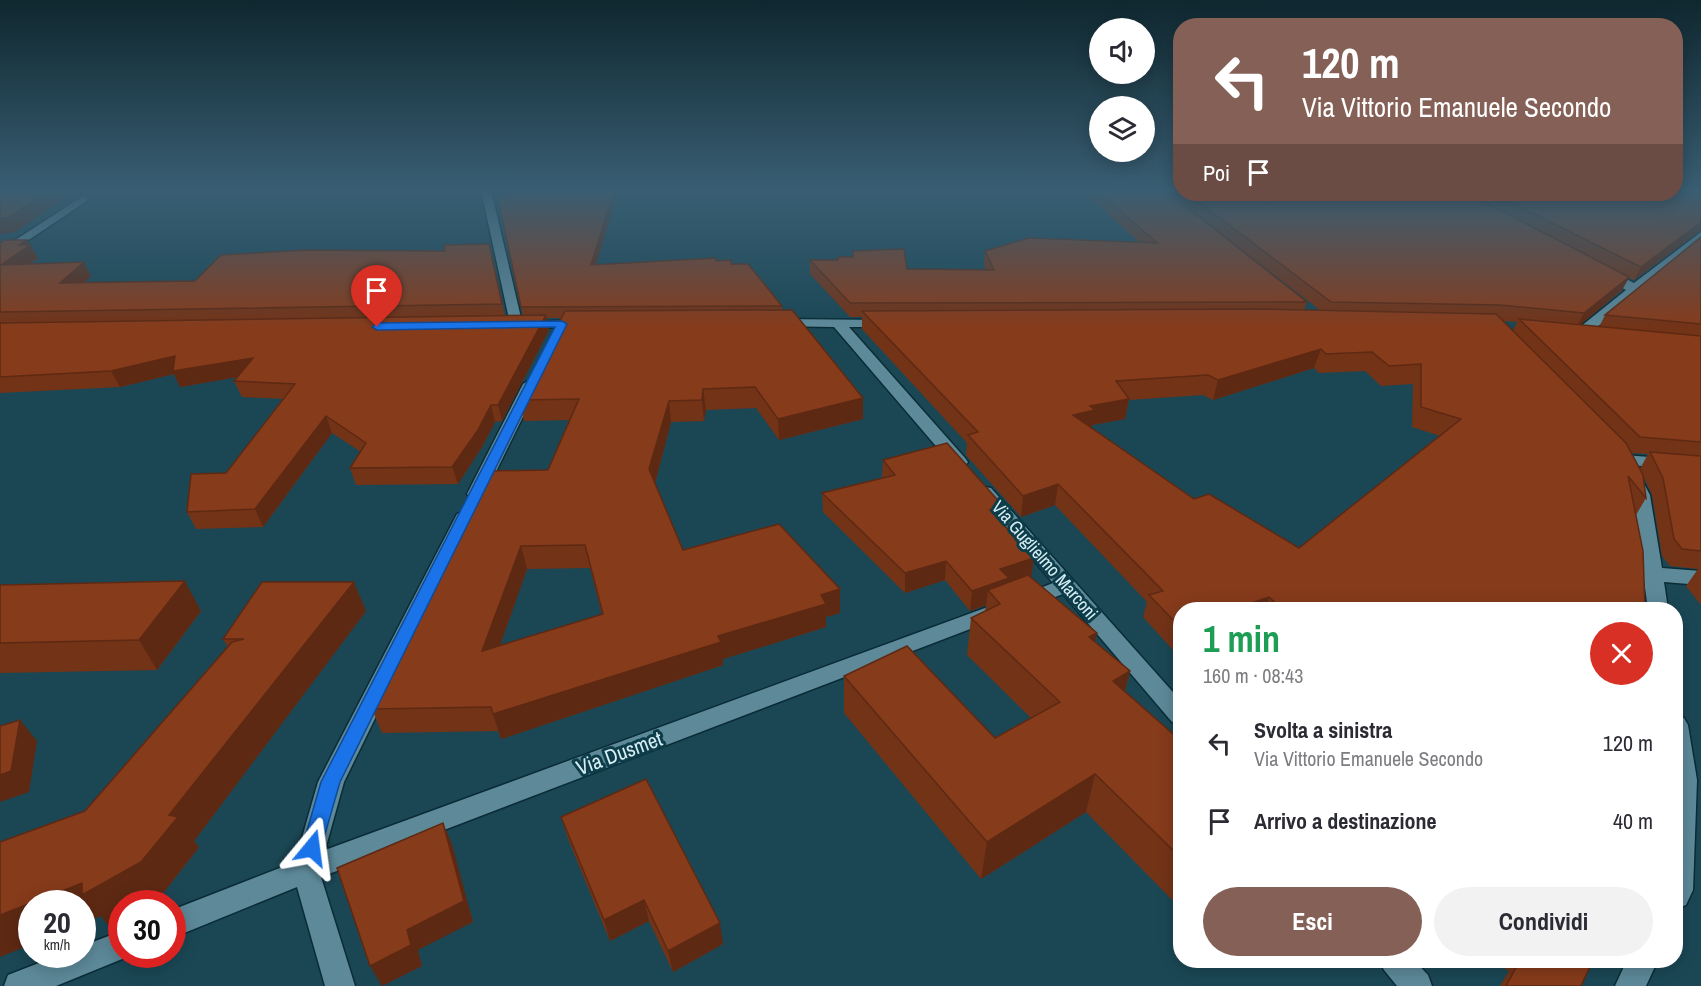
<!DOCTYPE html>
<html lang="it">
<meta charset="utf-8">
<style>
body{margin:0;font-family:"Archivo Narrow",sans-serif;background:#f2f2f3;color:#2b2b33;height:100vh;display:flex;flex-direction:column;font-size:22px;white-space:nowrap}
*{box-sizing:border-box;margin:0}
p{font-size:20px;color:#7c7c81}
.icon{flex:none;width:33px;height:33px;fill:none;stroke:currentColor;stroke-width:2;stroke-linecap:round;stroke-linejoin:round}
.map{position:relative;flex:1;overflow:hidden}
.side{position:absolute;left:1173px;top:602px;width:510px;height:366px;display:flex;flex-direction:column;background:#fff;border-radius:24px;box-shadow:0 3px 15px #0003}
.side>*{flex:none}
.guide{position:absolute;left:1173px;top:18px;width:510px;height:183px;border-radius:24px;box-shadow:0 3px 15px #0003;background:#856056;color:#fff;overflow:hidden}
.fabs{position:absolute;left:1089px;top:18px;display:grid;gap:12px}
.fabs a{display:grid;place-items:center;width:66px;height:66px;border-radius:50%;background:#fff;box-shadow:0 3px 15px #0003;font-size:30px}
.speed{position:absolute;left:18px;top:890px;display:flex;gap:12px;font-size:30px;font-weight:700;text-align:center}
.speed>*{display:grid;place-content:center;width:78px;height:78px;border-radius:50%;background:#fff;box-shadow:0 3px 15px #0003;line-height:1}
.speed small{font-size:15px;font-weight:400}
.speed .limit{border:9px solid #d22;background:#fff;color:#111}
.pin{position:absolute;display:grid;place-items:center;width:51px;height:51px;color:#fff;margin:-62px -26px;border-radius:50% 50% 50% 0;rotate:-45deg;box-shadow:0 0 6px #0007}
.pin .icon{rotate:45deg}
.me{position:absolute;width:66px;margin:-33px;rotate:16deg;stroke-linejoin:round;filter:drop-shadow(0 0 4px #0008)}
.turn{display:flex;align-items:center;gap:21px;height:126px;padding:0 30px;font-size:27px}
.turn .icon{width:78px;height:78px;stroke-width:2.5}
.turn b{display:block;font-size:42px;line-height:51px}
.then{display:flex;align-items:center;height:57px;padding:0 30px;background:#0003;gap:12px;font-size:22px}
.round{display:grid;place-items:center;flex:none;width:63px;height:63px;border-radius:32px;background:#f2f2f3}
.overview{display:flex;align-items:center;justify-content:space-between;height:102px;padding:0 30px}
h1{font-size:36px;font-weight:800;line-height:45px;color:#1e9e55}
.button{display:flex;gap:12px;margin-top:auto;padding:12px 30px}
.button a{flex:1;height:69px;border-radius:36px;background:#856056;color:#fff;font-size:24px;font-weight:800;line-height:69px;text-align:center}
.button a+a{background:#f2f2f3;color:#2b2b33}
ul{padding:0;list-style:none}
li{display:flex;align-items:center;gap:18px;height:78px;padding:0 30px}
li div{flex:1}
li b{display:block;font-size:22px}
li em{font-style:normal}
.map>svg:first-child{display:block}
</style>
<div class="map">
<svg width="1701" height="986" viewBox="0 0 1701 986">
<rect width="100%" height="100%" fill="#1b4755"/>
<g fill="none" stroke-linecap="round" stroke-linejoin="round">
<defs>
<g id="minor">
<polygon points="481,190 491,190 522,322 581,320 586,321 588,324 586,327 511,328"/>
<polygon points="83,196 88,199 87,201 0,259 0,250"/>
<polygon points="1701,232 1701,241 1585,337 1575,337 1573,334 1575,331 1626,290 1601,276 1599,273 1601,270 1609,270 1634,283"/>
<polygon points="777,319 889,320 891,323 889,326 884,327 849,327 965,458 968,462 965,466 953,466 834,327 772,326 770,323 772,320"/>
<polygon points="531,379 539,384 485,494 482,498 470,498 467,494 523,384"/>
<polygon points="1624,455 1701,461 1701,471 1618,464 1615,460 1618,456"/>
<polygon points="1635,477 1641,478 1650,495 1662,568 1701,571 1701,585 1664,582 1668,609 1648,609 1632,495 1626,482 1629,478"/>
<polygon points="985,487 991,488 1180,700 1180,724 1172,722 1063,594 1027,608 1020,606 1017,601 1020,596 1053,583 979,496 976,492 979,488"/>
<polygon points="464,512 471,514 473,518 344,782 325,850 985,608 992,606 999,608 1002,613 999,618 321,877 355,986 325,986 297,887 172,938 172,910 295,862 318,782 455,518 457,514"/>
<polygon points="1676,716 1684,718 1688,725 1697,780 1693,890 1686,905 1676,909"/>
<polygon points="122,931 122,954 132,955 56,986 4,986 8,975 62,954 82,954 82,946"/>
<polygon points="1379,960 1414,960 1428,975 1432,986 1397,986 1384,970"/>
<polygon points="1627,960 1658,960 1646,986 1615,986"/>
</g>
</defs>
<use href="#minor" stroke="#0a2c37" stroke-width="3"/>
<use href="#minor" fill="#5d8999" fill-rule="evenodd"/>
</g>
<g fill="#733317" fill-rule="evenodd">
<path d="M1081,190H1180V194H1676V190H1701V230L1634,280L1629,278L1622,290L1580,325L1599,327L1605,315L1701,237V605L1686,586L1698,569L1670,566L1662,556L1652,495L1643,475L1646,498L1636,515L1645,609H1180V647L1173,650L1143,617L1147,602L1055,505L1021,517L966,455L967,443L862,329V317H850L810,274V260L907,269L986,270L984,264L985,251L1139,242ZM1166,191L1320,310H1304L1307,302ZM1503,321L1517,322L1513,331ZM1314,368L1319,373L1365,371L1381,386L1413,384L1412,427L1440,436L1299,548L1194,499L1092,428V425L1125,419L1129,400L1203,395L1213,400ZM1631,453L1648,454L1640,469Z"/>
<path d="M618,192L596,265L716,261L732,264L782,306V310L863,419L779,440L756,408L706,410L704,421L671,422L655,483L683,550L840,589V613L826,617V627L723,659V665L501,739L498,731L382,733L372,709L548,470L569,420L524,421L519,400L561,318H547L549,330L502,421L495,422L482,447L458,484L356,485L350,468L361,452L332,433L263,527L196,529L187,512L226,473L284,399L242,397L234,381L238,377L180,387L174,374L120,387L0,393V243L30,245L38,258L30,264L91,276L84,283L195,281L445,251L489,244L505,316H523L498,198ZM590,568L602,615L500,645L527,569Z"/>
<polygon points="883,460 1000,521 1031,578 1095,642 1130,671 1125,691 1180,740 1180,908 1086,812 981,879 844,713 844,676 995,738 1031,718 967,655 971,618 985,611 986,605 970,611 945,580 905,593 823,512 822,493 882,478"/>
<polygon points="0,585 201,611 157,670 0,673"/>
<polygon points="366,611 194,841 199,847 164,892 108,925 101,916 82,923 85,811 228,647 223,639"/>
<polygon points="561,817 723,944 673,972 649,921 610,941 568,839"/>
<polygon points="1247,960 1261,960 1253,967"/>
<polygon points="1491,960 1593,960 1581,986 1500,986 1509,971"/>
</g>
<g fill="#5e2913">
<polygon points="50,190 78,190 15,232 0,234 0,218"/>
<polygon points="614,190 618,190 618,192 593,275 591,265"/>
<polygon points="1701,222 1701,230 1634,280 1641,267"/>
<polygon points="27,240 38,258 9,279 1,265 19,245"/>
<polygon points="84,262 91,276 68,298 60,283"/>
<polygon points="1629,277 1622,290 1576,328 1584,313"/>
<polygon points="546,315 549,330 502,421 498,405"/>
<polygon points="1321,349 1314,368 1213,400 1218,380"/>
<polygon points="175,356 253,358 260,373 180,387 174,374 120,387 111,371"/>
<polygon points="703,389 706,410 704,421 702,400"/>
<polygon points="863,398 863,419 779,440 778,419"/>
<polygon points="1129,399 1125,419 1092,425 1091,431 1073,415 1090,406"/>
<polygon points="669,401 671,422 653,491 649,469"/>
<polygon points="491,405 495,422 482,447 458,484 452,467"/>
<polygon points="326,416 332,433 263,527 255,509"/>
<polygon points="1058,484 1055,505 1021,517 1023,496"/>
<polygon points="1002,505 1000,524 990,510"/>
<polygon points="521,546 527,569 490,674 482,651"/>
<polygon points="1034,558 1031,578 988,590 986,605 970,611 972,591 1000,569"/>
<polygon points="946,561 945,580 905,593 905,573"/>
<polygon points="185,581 201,611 157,670 139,640"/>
<polygon points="354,582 366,611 194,841 199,847 164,892 146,903 122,903 122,917 108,925 101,916 82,923 82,903 32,903 169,815"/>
<polygon points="840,589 840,613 826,617 826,627 723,659 723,665 501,739 493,714 718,636 821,595"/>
<polygon points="1269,597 1265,609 1234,609"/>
<polygon points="1180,627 1180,647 1173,650"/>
<polygon points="1097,633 1089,670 1089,637"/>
<polygon points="1130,671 1120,709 1113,681"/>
<polygon points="20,720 37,741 29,792 0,802 0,775"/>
<polygon points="1095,774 1086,812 981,879 987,842"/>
<polygon points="443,823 452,844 473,922 418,950 422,966 382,986 370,966 407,930"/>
<polygon points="644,900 649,921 610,941 604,920"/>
<polygon points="32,903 32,944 0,957 0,915"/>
<polygon points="720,923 723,944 673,972 668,951"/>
<polygon points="1257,960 1261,960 1253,967"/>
</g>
<g fill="#863b1b" stroke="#5e2913" stroke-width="1.5" fill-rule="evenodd">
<polygon points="0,190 50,190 7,218 0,218"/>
<polygon points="525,190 614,190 591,265 716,258 716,261 731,260 731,264 748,264 782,306 521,307 498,198"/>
<polygon points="1096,190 1165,190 1307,302 850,303 810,260 838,260 838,257 853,257 853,251 904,249 907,269 994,270 985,251 1029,238 1157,243"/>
<polygon points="1676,191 1701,194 1701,222 1641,267 1494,194 1676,194"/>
<polygon points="1188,194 1469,194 1629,277 1584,313 1500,305 1331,302"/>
<polygon points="1701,237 1701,324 1605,315"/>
<polygon points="4,240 27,240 19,245 30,245 1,265 84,262 60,283 195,281 221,255 306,250 445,251 444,245 489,244 502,304 0,312 0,243"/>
<path d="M1254,309L1496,314L1626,443L1643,475L1646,498L1628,476L1643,551L1645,609H1428L1424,607L1417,609H1282L1269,597L1234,609H1180V627L1149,595L1163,591L1058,484L1023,496L968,435L978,432L862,311ZM1321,349L1326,354L1372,352L1389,366L1421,364V407L1461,419L1299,548L1209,494L1194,499L1073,415L1095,410L1090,406L1129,399L1116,381L1208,375L1218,380Z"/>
<path d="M792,310L863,398L778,419L755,387L703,389L702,400L669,401L649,469L683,550L779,524L840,589L821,595L826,604L718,636L721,642L493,714L491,707L372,709L486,471L548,470L579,399L519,400L565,311ZM585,545L603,614L482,651L521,546Z"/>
<polygon points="546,315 498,405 491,405 478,430 452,467 350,468 366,443 326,416 255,509 187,512 191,474 226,473 295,384 234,381 253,358 173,371 175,356 111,371 0,377 0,323"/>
<polygon points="1519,319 1701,336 1701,442 1640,437"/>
<polygon points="947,443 1002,505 990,510 1034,558 1000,569 1009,578 972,591 946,561 905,573 822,493 895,475 883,460"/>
<polygon points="1650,452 1701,456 1701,551 1682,549 1674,539 1663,478"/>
<polygon points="1028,575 1097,633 1089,637 1130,671 1113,681 1180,740 1180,857 1095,774 987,842 844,676 907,646 995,738 1060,702 971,618 1000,604 988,590"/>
<polygon points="185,581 139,640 0,643 0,585"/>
<polygon points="262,582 354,582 169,815 178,817 141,862 82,895 82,883 0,915 0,842 85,811 232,642 244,639 223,639"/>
<polygon points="20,720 11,771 0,775 0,726"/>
<polygon points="646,779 720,923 668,951 644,900 604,920 561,817"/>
<polygon points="443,823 464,901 407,930 411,945 370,966 337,868"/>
<polygon points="1520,960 1593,960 1581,986 1506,986"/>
</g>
<linearGradient id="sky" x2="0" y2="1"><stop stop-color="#0f272f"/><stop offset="0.58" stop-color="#395e73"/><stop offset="1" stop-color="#395e73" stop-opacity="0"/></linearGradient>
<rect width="1701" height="328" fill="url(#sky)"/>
<polygon fill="#1a73e8" stroke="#114b97" stroke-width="1.5" points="562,321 567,324 340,782 319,855 312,857 305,855 302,848 321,782 555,327 377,330 372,327 377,323"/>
<g text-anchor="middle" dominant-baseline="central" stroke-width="6" stroke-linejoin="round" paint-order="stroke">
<g font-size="18" fill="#d7eef6" stroke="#0e3d4a">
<text transform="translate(1045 560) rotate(49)">Via Guglielmo Marconi</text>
</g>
<g font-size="21" fill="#d7eef6" stroke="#0e3d4a">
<text transform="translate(619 753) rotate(-20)">Via Dusmet</text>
</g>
</g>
</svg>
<div class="fabs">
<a><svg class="icon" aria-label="sound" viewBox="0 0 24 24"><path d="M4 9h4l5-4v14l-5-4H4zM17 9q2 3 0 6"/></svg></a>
<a><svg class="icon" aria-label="layers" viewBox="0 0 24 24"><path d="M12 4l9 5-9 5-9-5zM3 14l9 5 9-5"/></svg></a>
</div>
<div class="speed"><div>20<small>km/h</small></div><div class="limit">30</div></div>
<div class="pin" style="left:377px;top:327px;background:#d93025"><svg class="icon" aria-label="arrive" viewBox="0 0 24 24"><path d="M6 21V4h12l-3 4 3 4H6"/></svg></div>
<svg class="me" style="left:312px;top:848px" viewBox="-20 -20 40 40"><path d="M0-17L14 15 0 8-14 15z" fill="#1a73e8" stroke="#fff" stroke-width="4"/></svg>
<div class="guide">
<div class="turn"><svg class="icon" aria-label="left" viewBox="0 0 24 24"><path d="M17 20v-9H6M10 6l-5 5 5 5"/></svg><div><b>120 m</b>Via Vittorio Emanuele Secondo</div></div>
<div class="then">Poi<svg class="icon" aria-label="arrive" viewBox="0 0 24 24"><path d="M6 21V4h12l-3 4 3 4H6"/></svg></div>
</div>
<section class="side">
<div class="overview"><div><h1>1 min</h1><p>160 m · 08:43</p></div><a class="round" style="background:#d93025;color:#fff"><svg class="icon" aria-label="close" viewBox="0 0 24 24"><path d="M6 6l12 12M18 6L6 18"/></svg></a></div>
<ul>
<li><svg class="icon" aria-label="left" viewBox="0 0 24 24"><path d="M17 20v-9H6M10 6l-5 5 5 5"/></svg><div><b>Svolta a sinistra</b><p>Via Vittorio Emanuele Secondo</p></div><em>120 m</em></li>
<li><svg class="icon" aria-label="arrive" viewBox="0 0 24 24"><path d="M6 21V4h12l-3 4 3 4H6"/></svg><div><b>Arrivo a destinazione</b></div><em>40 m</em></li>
</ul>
<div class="button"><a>Esci</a><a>Condividi</a></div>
</section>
</div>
